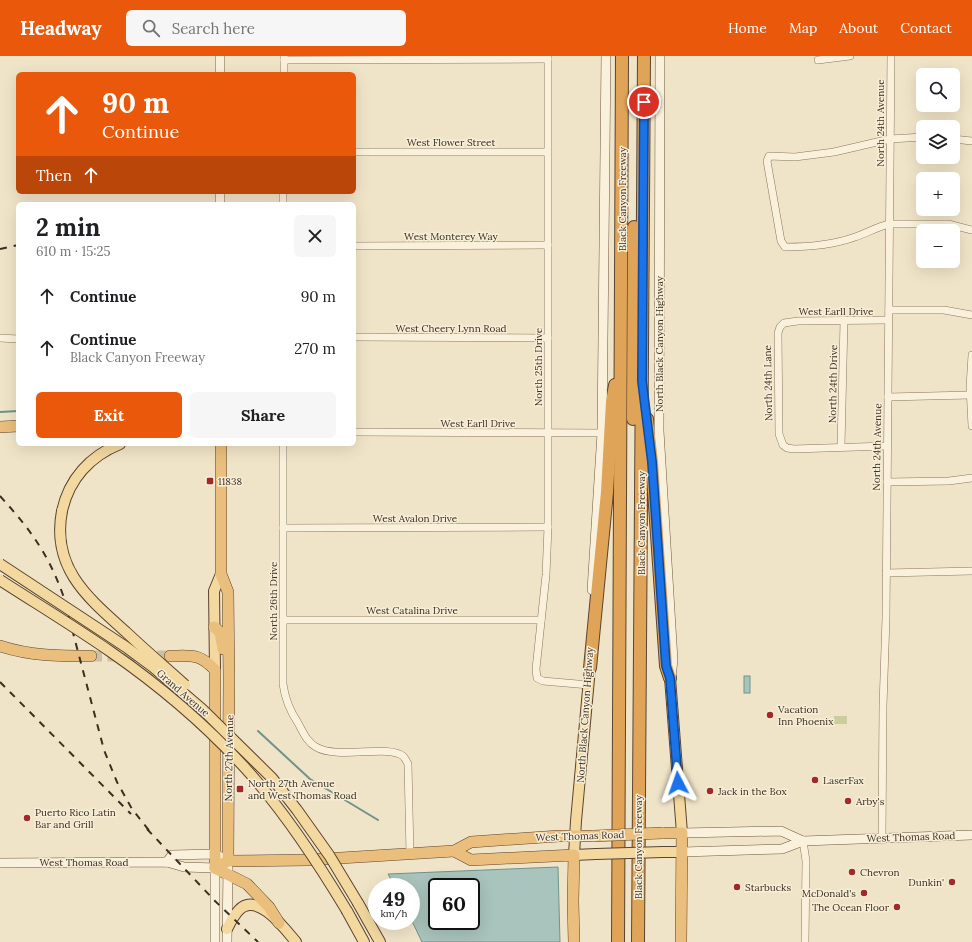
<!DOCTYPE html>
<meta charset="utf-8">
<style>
body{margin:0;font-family:Lora,serif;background:#f6f6f6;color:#202124;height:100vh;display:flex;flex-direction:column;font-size:15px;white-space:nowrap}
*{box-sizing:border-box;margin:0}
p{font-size:13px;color:#757577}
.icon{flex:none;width:22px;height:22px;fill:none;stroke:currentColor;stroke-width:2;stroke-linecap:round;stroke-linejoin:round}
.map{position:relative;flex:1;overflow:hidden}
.side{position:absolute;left:16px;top:146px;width:340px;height:244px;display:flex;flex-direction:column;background:#fff;border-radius:6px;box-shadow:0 4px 16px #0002}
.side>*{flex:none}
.hud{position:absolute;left:16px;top:16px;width:340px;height:122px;border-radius:6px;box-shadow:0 4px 16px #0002;background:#ea580c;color:#fff;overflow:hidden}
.buttons{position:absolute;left:916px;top:12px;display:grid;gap:8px}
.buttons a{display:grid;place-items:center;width:44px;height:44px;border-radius:6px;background:#fff;box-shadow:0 4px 16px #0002;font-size:20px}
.speed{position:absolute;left:368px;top:822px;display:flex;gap:8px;font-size:20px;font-weight:700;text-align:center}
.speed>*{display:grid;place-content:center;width:52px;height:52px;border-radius:50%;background:#fff;box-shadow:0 4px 16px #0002;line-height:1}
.speed small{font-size:10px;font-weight:400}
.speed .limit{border:2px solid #111;border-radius:6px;background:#fff;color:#111}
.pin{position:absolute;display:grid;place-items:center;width:34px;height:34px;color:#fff;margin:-17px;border:2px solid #fff;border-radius:50%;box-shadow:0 1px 4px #0007}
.me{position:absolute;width:44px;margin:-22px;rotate:356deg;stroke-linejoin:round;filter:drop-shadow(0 0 3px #0008)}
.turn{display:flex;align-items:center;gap:14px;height:84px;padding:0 20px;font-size:18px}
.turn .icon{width:52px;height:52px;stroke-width:2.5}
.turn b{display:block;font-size:28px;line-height:34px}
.then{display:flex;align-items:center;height:38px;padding:0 20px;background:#0003;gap:8px;font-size:15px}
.round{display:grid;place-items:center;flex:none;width:42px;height:42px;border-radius:6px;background:#f6f6f6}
.overview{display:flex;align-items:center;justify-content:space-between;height:68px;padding:0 20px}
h1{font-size:24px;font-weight:700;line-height:30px}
.cta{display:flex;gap:8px;margin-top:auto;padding:8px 20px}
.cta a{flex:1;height:46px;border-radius:6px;background:#ea580c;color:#fff;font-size:16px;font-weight:700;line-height:46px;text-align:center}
.cta a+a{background:#f6f6f6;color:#202124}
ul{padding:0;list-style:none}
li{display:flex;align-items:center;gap:12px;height:52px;padding:0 20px}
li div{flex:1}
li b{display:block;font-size:15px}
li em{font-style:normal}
header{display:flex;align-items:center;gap:24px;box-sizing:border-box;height:56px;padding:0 20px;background:#ea580c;color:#fff}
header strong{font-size:19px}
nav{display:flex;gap:22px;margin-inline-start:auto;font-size:14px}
.search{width:280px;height:36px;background:#f6f6f6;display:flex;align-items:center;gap:10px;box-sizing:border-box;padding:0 14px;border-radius:6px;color:#757577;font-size:15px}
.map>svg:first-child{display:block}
</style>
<header>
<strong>Headway</strong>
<div class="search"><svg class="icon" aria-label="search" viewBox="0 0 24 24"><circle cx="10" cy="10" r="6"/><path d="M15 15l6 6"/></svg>Search here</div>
<nav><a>Home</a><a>Map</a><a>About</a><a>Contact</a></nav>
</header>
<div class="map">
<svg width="972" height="886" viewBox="0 0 972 886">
<rect width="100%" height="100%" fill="#f0e4c8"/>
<rect fill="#c9cf9b" x="834" y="660" width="13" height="8"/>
<g fill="#a9c4bc" stroke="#6f938a" fill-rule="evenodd">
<rect x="744" y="620" width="6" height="17"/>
<path d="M558,811L560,886H422L411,863V831H395L388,818ZM437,831H471V865H437Z"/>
</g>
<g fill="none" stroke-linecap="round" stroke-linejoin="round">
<g stroke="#6f938a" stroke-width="2">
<polyline points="0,356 18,355"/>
<polyline points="258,675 310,723 378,764"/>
</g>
<polyline stroke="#ccc0a6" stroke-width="11" stroke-dasharray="11 5.5" stroke-linecap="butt" points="91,600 170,600"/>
<defs>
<g id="minor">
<polyline points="548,0 548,471 546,519 536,613 537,622 543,625 589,629"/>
<polyline points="284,4 548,3"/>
<polyline points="818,4 850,0"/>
<polyline points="284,18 284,0"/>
<path d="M923,81L890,83L834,96L795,101L769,100L767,105L781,185L785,191C808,191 833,189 855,181C867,177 877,171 889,168H948L972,174"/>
<polyline points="953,83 972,85"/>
<polyline points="354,96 547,96"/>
<polyline points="283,148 283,136"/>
<polyline points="354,190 548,189"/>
<polyline points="889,254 944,254 972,259"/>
<polyline points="354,281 548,282"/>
<polyline points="0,282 18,283"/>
<polyline points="972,299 970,331 972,370"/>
<polyline points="888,341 970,339"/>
<polyline points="354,376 602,377"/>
<path d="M283,388V628C285,643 290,655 298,667C303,676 307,686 316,691C338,704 388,688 403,700C405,702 407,706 408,708L410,798"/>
<polyline points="841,390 844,265"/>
<polyline points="887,390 794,393 787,392 783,389 779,378 778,277 780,271 784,267 798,265 888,264"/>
<polyline points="887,426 949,425 972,422"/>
<polyline points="283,472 548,471"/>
<polyline points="886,517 972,515"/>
<polyline points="283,564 541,564"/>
<polyline points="882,782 883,650 886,562 891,0"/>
<polyline points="803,785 806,805 805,886"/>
</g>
<g id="secondary">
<polyline points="220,0 220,18"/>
<polyline points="660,0 659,375 673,604 671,621"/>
<polyline points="220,136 220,148"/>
<polyline points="592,534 602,377 606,0"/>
<polyline points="682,777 781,775 803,785"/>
<polyline points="682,796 782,793 803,785 972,779"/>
<polyline points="167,806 172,799 215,798 221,801"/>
<polyline points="0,807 167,806 184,811 215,812 215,886"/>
<polyline points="227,886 228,812"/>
</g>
<g id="primary">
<path d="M62,455C69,423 90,400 120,388"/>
<polyline points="590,612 576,765 574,799 596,798"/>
<polyline points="215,614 214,535 221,518"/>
<polyline points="670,622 682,777"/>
<polyline points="663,796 682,796"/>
<polyline points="358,847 380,886"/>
<polyline points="347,855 364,886"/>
<path d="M227,873C230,867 234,859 239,854C257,835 285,873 296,886"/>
</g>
<g id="trunk">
<polyline points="0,371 18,370"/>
<polyline points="221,388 221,518 228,536 229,623 228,805"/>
<polyline points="214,571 220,576 223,593"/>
<path d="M0,590C30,600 60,600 91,600"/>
<path d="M170,600C192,600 199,597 215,614V812"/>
<polyline points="662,777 682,777 681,886"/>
<polyline points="454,795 471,804 574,799 573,845 574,886"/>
<polyline points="215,812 228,805 308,804 454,795 471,786 559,780 594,780"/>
<polyline points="215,812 247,828 269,851 279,867"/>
</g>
<g id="motorway">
<polyline points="633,363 634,171"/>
<polyline points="647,363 652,406 666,610 670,622"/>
<polyline points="590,612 607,436 612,346 615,329"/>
<polyline points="618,886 622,0"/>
<polyline points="638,886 644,0"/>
</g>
</defs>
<use href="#minor" stroke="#8d765c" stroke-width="8"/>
<use href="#secondary" stroke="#6f573f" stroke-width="10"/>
<use href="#primary" stroke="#5b4430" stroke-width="12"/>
<use href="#trunk" stroke="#5b4430" stroke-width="12"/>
<use href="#motorway" stroke="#5b4430" stroke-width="14"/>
<use href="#minor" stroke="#faf1dc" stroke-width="7"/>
<use href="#secondary" stroke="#faf1dc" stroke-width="9"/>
<use href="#primary" stroke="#f3d9a0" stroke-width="10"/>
<use href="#trunk" stroke="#eabe7c" stroke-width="11"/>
<use href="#motorway" stroke="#e0a458" stroke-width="12"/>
<g stroke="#3d2e20" stroke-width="2" stroke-dasharray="7 7" stroke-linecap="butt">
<polyline points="0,193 18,189"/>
<path d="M0,440C29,472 48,497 63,539L104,694L117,726L132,753L151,777"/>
<polyline points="0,626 131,758"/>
<polyline points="147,773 215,845 258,886"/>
</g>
<defs>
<g id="primary-bridge">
<path d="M62,455C51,512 88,542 126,576C145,594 165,611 185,629"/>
<polyline points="0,508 126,591 153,611 202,653 272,722 297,754 329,799 358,847"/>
<path d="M0,524C37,548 75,571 111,596C160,630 206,669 246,713C285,756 317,805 347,855"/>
<polyline points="596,798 663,796"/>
</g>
<polyline id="trunk-bridge" points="594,780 662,777"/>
</defs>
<use href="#primary-bridge" stroke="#5b4430" stroke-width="12" stroke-linecap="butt"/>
<use href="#trunk-bridge" stroke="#5b4430" stroke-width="12" stroke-linecap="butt"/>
<use href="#primary-bridge" stroke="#f3d9a0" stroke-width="10"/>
<use href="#trunk-bridge" stroke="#eabe7c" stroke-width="11"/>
</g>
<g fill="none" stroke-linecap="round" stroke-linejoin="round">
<defs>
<polyline id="route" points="644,46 642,325 652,406 666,610 670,622 678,727"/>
</defs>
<use href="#route" stroke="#114b97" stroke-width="10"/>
<use href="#route" stroke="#1a73e8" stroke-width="7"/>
</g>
<g fill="#9e2a2b" stroke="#f7eed8" stroke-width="1.5">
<rect x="206" y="421" width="8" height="8" rx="2"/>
<circle cx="770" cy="659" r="4"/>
<circle cx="815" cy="724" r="4"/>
<rect x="236" y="729" width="8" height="8" rx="2"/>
<circle cx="710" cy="735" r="4"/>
<circle cx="848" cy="745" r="4"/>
<circle cx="27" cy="762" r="4"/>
<circle cx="852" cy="816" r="4"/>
<circle cx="952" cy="826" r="4"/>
<circle cx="737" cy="831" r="4"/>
<circle cx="864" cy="837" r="4"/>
<circle cx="897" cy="851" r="4"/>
</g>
<g text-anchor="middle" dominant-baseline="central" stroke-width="3" stroke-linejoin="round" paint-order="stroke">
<g font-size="10" fill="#3d2e20" stroke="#f7eed8">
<text transform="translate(880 67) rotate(-90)">North 24th Avenue</text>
<text x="451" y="86">West Flower Street</text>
<text transform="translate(622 143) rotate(-90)">Black Canyon Freeway</text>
<text x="451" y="180">West Monterey Way</text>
<text x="836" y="255">West Earll Drive</text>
<text x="451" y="272">West Cheery Lynn Road</text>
<text transform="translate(659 288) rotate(-90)">North Black Canyon Highway</text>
<text transform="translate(538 311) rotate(-90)">North 25th Drive</text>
<text transform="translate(768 327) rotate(-91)">North 24th Lane</text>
<text transform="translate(833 328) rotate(-89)">North 24th Drive</text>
<text x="478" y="367">West Earll Drive</text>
<text transform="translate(877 391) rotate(-89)">North 24th Avenue</text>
<text x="415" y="462">West Avalon Drive</text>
<text transform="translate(641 467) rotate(-90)">Black Canyon Freeway</text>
<text transform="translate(273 545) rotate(-90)">North 26th Drive</text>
<text x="412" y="554">West Catalina Drive</text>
<text transform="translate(183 637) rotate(41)">Grand Avenue</text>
<text transform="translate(585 659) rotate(-86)">North Black Canyon Highway</text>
<text transform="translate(229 702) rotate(-89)">North 27th Avenue</text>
<text transform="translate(580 780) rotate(-2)">West Thomas Road</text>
<text transform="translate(911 781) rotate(-2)">West Thomas Road</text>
<text transform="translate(638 791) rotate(-90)">Black Canyon Freeway</text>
<text x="84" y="806">West Thomas Road</text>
</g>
<g font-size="10" fill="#3d2e20" stroke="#f7eed8" text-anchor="start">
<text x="218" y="425">11838</text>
<text x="778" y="653">Vacation<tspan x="778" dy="12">Inn Phoenix</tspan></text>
<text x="823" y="724">LaserFax</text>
<text x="248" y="727">North 27th Avenue<tspan x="248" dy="12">and West Thomas Road</tspan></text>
<text x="718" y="735">Jack in the Box</text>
<text x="856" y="745">Arby's</text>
<text x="35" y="756">Puerto Rico Latin<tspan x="35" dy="12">Bar and Grill</tspan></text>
<text x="860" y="816">Chevron</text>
<text x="944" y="826" text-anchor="end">Dunkin'</text>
<text x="745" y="831">Starbucks</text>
<text x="856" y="837" text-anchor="end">McDonald's</text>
<text x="889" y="851" text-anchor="end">The Ocean Floor</text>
</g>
</g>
</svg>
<div class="buttons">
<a><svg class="icon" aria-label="search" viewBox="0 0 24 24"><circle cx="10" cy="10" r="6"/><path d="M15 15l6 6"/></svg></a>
<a><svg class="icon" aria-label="layers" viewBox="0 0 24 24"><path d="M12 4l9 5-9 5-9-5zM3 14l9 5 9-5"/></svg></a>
<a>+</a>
<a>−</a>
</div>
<div class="speed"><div>49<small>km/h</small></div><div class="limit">60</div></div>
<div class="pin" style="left:644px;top:46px;background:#d93025"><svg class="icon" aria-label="arrive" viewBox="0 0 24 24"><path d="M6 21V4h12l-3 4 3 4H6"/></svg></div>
<svg class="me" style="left:678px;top:727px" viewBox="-20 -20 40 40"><path d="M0-17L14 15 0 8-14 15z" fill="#1a73e8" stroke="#fff" stroke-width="4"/></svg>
<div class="hud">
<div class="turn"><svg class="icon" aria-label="ahead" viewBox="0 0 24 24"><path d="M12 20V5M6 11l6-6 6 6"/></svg><div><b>90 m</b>Continue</div></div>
<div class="then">Then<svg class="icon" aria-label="ahead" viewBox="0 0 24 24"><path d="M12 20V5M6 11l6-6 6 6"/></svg></div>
</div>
<section class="side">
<div class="overview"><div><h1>2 min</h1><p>610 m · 15:25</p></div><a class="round"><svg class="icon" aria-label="close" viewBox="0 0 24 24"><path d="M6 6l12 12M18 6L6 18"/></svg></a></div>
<ul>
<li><svg class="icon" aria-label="ahead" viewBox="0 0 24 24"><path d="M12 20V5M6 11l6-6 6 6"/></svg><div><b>Continue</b></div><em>90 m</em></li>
<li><svg class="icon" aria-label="ahead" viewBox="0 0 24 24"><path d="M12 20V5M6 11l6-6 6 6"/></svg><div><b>Continue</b><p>Black Canyon Freeway</p></div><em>270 m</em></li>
</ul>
<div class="cta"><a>Exit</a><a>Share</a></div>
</section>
</div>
